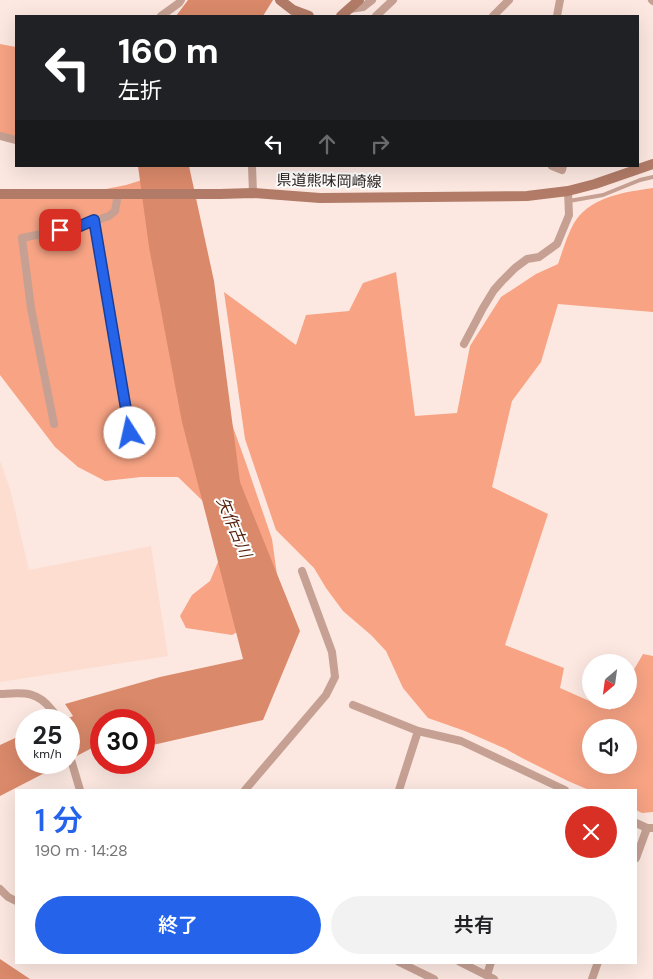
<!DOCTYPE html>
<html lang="ja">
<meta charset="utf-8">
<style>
body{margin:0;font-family:"DM Sans","Noto Sans JP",sans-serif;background:#f2f2f2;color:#202124;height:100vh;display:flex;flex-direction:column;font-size:19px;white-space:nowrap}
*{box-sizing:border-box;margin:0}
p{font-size:16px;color:#757577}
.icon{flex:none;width:28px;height:28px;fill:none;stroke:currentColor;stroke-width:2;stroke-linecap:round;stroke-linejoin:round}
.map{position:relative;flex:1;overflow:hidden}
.panel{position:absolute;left:15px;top:789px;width:622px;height:175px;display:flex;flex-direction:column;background:#fff;border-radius:0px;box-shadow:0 5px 20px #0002}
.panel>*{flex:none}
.hud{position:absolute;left:15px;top:15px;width:624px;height:152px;border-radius:0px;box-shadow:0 5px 20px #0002;background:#202124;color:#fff;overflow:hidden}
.needle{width:32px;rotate:209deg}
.buttons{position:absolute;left:582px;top:654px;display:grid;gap:10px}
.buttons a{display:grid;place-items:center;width:55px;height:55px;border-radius:50%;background:#fff;box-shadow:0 5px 20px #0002;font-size:25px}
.speed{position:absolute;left:15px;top:709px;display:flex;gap:10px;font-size:25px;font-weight:700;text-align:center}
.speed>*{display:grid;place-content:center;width:65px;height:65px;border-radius:50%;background:#fff;box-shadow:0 5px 20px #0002;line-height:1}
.speed small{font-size:12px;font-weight:400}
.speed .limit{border:8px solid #d22;background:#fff;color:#111}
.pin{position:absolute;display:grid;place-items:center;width:42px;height:42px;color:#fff;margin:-21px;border-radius:10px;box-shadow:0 2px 8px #0006}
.me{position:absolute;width:55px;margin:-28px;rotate:350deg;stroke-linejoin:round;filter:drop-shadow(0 0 4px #0008)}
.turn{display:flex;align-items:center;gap:18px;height:105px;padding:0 20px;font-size:22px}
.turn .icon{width:65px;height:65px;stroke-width:2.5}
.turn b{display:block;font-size:35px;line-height:42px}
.lanes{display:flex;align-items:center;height:48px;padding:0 20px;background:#0003;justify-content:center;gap:25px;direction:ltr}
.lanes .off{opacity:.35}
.round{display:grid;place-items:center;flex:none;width:52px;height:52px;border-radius:26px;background:#f2f2f2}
.head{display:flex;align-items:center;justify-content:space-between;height:85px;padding:0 20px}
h1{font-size:30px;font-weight:600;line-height:38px;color:#2563eb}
.primary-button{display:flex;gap:10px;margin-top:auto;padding:10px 20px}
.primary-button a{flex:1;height:58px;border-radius:30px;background:#2563eb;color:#fff;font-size:20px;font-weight:600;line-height:58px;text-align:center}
.primary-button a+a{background:#f2f2f2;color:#202124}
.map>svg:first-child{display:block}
</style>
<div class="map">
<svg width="653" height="979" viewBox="0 0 653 979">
<rect width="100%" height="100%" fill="#fce8e1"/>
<polygon fill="#feddd1" points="0,461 10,489 29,570 151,546 168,656 0,682"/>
<g fill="#f7a384" fill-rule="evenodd">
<polygon points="0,44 16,47 16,139 0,140"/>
<polygon points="155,176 215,377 247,466 272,539 277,575 257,621 232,635 186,628 180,616 192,595 210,581 226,543 210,508 178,477 141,477 105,481 78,467 55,447 0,375 0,198 15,199 76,195 126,185"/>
<path d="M653,188V312L558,304L541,362L512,401L492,487L548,514L505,645L564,668L560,688L610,710L616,700H629V678L643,654L653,656V812L642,813L636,810V790H589L568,781L522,758L506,749L465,731L428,718L403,688L386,651L371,635L343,611L326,588L314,568L276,530L245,439L224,292L296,345L306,315L349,311L363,283L396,272L415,416L457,413L470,346L501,297L536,274L558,264C563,250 568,232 576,220C593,196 626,192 653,188ZM591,728H629V765H591Z"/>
</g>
<g fill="#da896a">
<polygon points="188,0 273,0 263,16 176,16"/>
<polygon points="138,166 189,166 214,281 240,482 300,631 263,720 144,747 144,720 101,720 101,757 98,757 92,748 69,760 69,720 64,720 73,716 65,704 160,677 243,659 182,422 149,247"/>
<polygon points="26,733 26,762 64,763 0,796 0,745"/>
<polygon points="0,959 30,979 0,979"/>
</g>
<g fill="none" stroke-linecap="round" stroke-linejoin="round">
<polyline stroke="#c6a193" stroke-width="4" points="569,201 603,195 640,180 653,177"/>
<g stroke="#c6a193" stroke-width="8">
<polyline points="652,0 653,1"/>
<polyline points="350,9 363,7 372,0"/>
<polyline points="161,16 179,3 181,0"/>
<polyline points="376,16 393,0"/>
<polyline points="493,16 509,0"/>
<polyline points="557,16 560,0"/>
<polyline points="0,136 16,140"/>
<polyline points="252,166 253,193"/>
<polyline points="552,166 562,170 563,166"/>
<polyline points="94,221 130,433"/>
<polyline points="464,344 483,308 494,290 502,281 515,268 527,259 539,257 557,244 569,215 568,191"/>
<polyline points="54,424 31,308 22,238 80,226 109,216 115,211 118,194"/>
<path d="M0,694C23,693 36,690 52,710C55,713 57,716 59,720"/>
<polyline points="353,705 418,731 461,741 565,790"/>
<polyline points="69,753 80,790"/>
<polyline points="245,790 326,695 335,677 332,652 302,571"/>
<polyline points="399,790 418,731"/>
<polyline points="636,823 647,828 653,828"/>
<polyline points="636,858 647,828"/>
<polyline points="0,889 8,897 16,901"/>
<polyline points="399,962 434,979"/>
<polyline points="460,962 494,979"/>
<polyline points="487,975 491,962"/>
<polyline points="592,979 598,962"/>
</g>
<g stroke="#b17b67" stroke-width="10">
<polyline points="280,0 293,10 309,16"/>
<polyline points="341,16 359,0"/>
<polyline points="0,194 220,194 253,193 320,198 527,196 568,191 595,184 653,164"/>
</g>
</g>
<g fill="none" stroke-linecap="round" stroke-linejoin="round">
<defs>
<polyline id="route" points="60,230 80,226 94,220 130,433"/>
</defs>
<use href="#route" stroke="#184099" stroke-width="12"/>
<use href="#route" stroke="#2563eb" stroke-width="9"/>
</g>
<g text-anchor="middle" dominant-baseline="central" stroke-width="4" stroke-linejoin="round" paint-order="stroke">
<g font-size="15" fill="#2e2522" stroke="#fff">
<text transform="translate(329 181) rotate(1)">県道熊味岡崎線</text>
</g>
<g font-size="16" font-style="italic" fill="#521f09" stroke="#fff">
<text transform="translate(234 527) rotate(67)">矢作古川</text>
</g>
</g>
</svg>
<div class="buttons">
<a><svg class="needle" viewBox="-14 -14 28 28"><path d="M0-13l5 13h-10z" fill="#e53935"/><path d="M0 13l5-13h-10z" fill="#757577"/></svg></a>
<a><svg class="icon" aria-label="sound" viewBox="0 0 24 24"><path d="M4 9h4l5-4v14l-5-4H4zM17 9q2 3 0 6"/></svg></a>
</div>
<div class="speed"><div>25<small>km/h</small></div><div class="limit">30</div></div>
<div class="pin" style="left:60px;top:230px;background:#d93025"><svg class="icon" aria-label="arrive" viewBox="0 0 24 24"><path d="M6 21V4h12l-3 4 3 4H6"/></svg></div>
<svg class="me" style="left:130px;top:433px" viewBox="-20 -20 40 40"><circle r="19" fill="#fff"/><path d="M0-13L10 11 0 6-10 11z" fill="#2563eb"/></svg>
<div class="hud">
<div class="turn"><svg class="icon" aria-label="left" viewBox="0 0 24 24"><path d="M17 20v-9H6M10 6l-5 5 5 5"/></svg><div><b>160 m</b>左折</div></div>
<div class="lanes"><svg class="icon" aria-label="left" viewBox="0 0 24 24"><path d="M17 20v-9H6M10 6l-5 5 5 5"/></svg><svg class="icon off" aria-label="ahead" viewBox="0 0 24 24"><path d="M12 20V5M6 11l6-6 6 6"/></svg><svg class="icon off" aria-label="right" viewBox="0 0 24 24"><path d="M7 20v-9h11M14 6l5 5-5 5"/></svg></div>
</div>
<section class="panel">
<div class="head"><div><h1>1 分</h1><p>190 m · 14:28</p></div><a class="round" style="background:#d93025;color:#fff"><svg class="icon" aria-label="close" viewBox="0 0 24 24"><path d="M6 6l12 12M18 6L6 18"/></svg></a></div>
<div class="primary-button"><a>終了</a><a>共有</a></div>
</section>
</div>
